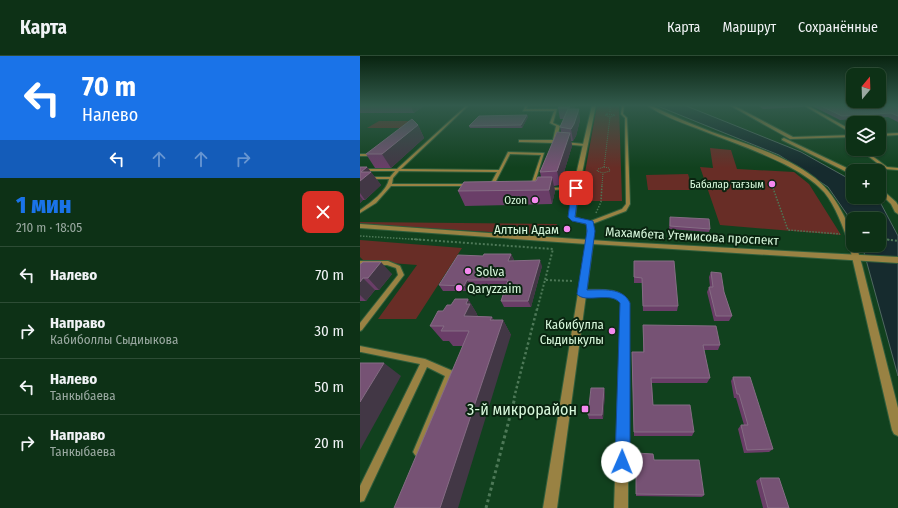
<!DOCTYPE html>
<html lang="ru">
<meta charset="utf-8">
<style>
body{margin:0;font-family:"Fira Sans Condensed",sans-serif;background:#16391f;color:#f1f3f6;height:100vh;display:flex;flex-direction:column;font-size:15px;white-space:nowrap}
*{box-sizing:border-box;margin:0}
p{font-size:13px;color:#9aa9a1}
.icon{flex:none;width:22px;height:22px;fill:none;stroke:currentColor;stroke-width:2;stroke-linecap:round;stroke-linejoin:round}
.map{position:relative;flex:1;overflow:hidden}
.sheet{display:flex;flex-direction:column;background:#0d3116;width:360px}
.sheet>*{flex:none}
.banner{background:#1a73e8;color:#fff;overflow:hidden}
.needle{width:26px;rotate:19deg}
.controls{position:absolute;left:486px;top:12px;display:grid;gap:8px}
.controls a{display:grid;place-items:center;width:40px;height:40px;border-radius:8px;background:#0d3116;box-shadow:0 1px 3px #0004,0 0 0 1px #2d4c35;font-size:20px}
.pin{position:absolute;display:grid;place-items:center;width:34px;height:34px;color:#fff;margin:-17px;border-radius:8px;box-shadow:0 2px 6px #0006}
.me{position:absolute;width:44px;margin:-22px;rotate:1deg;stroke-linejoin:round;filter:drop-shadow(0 0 3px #0008)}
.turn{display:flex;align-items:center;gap:14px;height:84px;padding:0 16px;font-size:18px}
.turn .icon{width:52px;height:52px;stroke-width:2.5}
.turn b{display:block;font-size:28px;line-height:34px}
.lanes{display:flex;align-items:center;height:38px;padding:0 16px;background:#0003;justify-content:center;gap:20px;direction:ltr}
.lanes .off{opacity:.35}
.round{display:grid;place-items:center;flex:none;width:42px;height:42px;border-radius:8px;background:#16391f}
.head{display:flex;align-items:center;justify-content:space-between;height:68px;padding:0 16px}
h1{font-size:24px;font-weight:800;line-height:30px;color:#1a73e8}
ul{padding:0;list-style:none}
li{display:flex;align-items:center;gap:12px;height:56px;padding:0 16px;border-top:1px solid #2d4c35}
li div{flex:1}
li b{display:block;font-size:15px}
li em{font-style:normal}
header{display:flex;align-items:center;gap:24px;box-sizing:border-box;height:56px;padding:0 20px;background:#0d3116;border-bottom:1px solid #2d4c35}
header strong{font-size:19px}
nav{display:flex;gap:22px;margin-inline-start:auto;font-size:14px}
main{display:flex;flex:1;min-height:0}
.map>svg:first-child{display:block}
</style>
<header>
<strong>Карта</strong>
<nav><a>Карта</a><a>Маршрут</a><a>Сохранённые</a></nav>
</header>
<main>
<section class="sheet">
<div class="banner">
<div class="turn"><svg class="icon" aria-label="left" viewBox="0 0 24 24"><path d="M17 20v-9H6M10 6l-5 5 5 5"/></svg><div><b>70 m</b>Налево</div></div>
<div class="lanes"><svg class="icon" aria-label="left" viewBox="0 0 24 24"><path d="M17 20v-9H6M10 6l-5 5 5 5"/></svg><svg class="icon off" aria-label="ahead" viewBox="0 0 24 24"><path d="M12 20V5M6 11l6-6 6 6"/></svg><svg class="icon off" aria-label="ahead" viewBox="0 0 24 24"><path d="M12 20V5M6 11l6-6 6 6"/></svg><svg class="icon off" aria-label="right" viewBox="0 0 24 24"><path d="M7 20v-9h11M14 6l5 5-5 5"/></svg></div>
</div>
<div class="head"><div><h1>1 мин</h1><p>210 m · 18:05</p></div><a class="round" style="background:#d93025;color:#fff"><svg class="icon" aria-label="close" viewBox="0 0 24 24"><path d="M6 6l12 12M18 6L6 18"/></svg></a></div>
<ul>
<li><svg class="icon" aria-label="left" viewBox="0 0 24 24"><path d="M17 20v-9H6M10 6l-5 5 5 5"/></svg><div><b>Налево</b></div><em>70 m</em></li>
<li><svg class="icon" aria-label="right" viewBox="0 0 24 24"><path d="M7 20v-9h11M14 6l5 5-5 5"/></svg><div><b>Направо</b><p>Кабиболлы Сыдиыкова</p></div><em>30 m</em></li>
<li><svg class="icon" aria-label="left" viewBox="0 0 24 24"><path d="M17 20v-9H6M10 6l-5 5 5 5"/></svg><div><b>Налево</b><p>Танкыбаева</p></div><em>50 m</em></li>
<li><svg class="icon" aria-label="right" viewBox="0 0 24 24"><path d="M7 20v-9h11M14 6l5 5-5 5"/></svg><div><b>Направо</b><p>Танкыбаева</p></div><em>20 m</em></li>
</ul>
</section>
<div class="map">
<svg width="538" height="452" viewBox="0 0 538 452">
<rect width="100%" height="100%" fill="#11411e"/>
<g fill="#682d26">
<polygon points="237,49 259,49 262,145 220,145"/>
<polygon points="19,65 56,65 45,72 7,72"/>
<polygon points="350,92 371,94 377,113 434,116 449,128 481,179 360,169 340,111 353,112"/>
<polygon points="328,118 333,134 288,134 286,119"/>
<polygon points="0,166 197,168 193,180 0,168"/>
<polygon points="0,184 102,192 56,263 18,263 57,209 4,205 0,201"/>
</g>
<polygon fill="#162b2e" stroke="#506862" points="295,49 324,49 441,96 493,125 493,141 513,141 520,146 538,180 538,320 502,189 519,189 519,163 493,163 493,167 468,131 419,99"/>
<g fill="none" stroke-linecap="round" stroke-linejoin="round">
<defs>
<g id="service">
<path d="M107,49H109L41,113L139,114L148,96L184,97L173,133L170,132L181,99L150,98L134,129L132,130L130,129L137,116L39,115L33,122L32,128H109L111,129L109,130H31L16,147L0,157V154C10,147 27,135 29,123H0V121H30L35,115H0V113H37Z"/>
<polygon points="166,49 168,49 166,53 197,53 193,67 200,70 196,85 196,87 159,86 159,84 193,84 196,70 190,67 194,55 163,55"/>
<polygon points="262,49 264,49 263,58 267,62 270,148 266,155 232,168 228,168 228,166 262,153 266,148 265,62 261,58"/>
<polygon points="204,86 225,88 227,89 225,90 203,88 202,87"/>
<polygon points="499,93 503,93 527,111 538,112 538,114 525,113"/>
<polygon points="0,98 14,98 16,99 14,100 0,100"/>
<polygon points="216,131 217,131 217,133 188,134 186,133 188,132"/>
<polygon points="0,205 28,205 40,210 44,219 2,274 0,275 0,267 38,219 36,212 27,209 0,209"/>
<polygon points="0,290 65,303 93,315 94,318 61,399 58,401 55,399 53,396 85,320 67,311 4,445 0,446 0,430 60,308 1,296 0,296"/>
</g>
<g id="pedestrian">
<path d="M286,49H290C310,59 331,68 352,76C386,88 425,99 455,122C468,132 477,146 484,160C489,170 493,178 493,189H496L502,209L538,352V380L534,378L532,374L489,188C483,171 476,151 464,136C453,124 438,115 424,108C396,94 366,84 336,72C319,66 301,59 286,49Z"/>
<polygon points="424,82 493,115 493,119 422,84 422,83"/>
<polygon points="519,131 536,146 538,149 538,158 535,156 531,148 519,136"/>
</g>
<g id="minor">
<polygon points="232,49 236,49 219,132 215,161 233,167 233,186 230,188 227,186 227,168 212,164 209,161 213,132"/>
<polygon points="369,49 373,49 433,81 493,79 493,81 430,83"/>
<polygon points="443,49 447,49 493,75 493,78"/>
<polygon points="538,77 538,79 519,80 519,78"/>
<path d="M222,234C239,234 260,230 269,247L268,452H254L261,247C251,235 232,243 219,239L218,237L219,235Z"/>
</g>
<polygon id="tertiary" points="0,168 260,186 538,201 538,207 233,188 197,452 183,452 226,188 0,172"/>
</defs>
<use href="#service" stroke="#315e3c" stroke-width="2"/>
<use href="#pedestrian" stroke="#315e3c" stroke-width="2"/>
<use href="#minor" stroke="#315e3c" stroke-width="2"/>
<use href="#tertiary" stroke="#315e3c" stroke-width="2"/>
<g stroke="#4d7857" stroke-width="1" stroke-dasharray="1 1" stroke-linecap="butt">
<polyline points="250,49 250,57"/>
<polygon points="247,58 255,59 250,61 245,59"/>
<polyline points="244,111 250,61"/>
<polygon points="244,111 249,112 250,115 243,117 237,115 238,113"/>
<polyline points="242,129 243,117"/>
</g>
<g stroke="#4d7857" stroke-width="1.5" stroke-dasharray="1.5 1.5" stroke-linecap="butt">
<polyline points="413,132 428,174 480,178"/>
<polyline points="236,157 241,146 242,128"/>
<polyline points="0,180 66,184"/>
<polyline points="519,183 533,184"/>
</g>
<g stroke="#4d7857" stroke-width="2" stroke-dasharray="2 2" stroke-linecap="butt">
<polyline points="51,183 193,193 185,224"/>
<polyline points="523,183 538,185"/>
<polyline points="177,254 185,224 214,225"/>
</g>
<polyline stroke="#4d7857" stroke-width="2.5" stroke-dasharray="2.5 2.5" stroke-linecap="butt" points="154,342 177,253"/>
<polyline stroke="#4d7857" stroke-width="3" stroke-dasharray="3 3" stroke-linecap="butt" points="126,452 155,341"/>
<use href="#service" fill="#998243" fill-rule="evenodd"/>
<use href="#pedestrian" fill="#998243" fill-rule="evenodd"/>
<use href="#minor" fill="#998243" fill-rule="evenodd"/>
<use href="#tertiary" fill="#998243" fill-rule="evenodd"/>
</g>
<g fill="#6a3e68">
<polygon points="0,49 65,49 54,57 0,57"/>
<polygon points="200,49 214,53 220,64 216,80 213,85 211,85 212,90 200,129 194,130 195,135 192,148 105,150 98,135 176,125 181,121 180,116 201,76 200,71 204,63 200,63 198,52"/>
<polygon points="397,49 444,49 443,51 403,53"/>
<polygon points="450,49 538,49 538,66 528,61 480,64"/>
<polygon points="167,59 168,61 162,72 110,72 109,70"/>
<polygon points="58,69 64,82 31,112 15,112 6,98"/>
<polygon points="0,111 7,111 21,129 5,144 3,144 0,147"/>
<polygon points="310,161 350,173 349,176 309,173"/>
<polygon points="151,198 154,204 153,205 182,210 171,251 144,251 141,245 146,230 111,229 107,235 83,235 79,229 123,200"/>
<polygon points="274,205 318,250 317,255 283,255 282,227 274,227"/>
<polygon points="0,208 32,218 19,234 15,234 6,245 0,245"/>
<polygon points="351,216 364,236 372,260 369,265 354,265 347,236 349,231 350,231 349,221"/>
<polygon points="108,243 117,258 117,259 118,260 132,261 134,264 143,264 151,279 103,290 93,290 89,285 83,285 70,270 83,255"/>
<polygon points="283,269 360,289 358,294 344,294 350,322 347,327 292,327 293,349 334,376 332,380 274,380 272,296 283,296"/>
<polygon points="373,321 413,393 409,396 384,397 378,373 381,369 384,369 376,342 374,342 371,325"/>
<polygon points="245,337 243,363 229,363 228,359"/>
<polygon points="276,401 294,404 344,439 342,441 276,440"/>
<polygon points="400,422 429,452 403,452 396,425"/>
</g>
<g fill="#423745">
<polygon points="50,49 65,49 54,57"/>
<polygon points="210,49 216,49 211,63 209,52"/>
<polygon points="219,53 220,64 216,80 213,85 211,73"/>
<polygon points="167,59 168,61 162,72 161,69"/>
<polygon points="58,69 64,82 31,112 22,98"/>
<polygon points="210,77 212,90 200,129 197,115"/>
<polygon points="7,111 11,116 21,129 5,144 0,137 0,125 1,116"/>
<polygon points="192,121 195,135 192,148 189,134"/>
<polygon points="0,140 3,144 0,147"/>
<polygon points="151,198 154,204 151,210 148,205"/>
<polygon points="180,204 182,210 171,251 168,245"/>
<polygon points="21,206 32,218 19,234 8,222"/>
<polygon points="3,222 15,234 6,245 0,239 0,226"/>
<polygon points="107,224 111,229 107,235 104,230"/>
<polygon points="108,243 117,258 117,259 120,263 104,260 106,248"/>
<polygon points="132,261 140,274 143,264 151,279 98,452 80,452 130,264"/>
<polygon points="24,307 41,320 0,394 0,346"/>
<polygon points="244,332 245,337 243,363 242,359"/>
</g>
<g fill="#765274" stroke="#856c84">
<polygon points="0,49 51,49 0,50"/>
<polygon points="200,49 210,49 209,52 198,52"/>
<polygon points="459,49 529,49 538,52 538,60 531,57 482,60"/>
<polygon points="208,53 219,53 214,68 211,73 200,71"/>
<polygon points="167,59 161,69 109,70 119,60"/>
<polygon points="52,63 58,69 22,98 6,98"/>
<polygon points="197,76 210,77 197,115 180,116"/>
<polygon points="0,111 7,111 1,116 11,116 0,125"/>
<polygon points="178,121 192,121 189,134 98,135 104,126 176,125"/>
<polygon points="310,161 349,163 350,173 310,170"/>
<polygon points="124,198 151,198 148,205 180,204 168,245 141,245 148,224 107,224 104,230 79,229 98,199 123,200"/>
<polygon points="274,205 314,205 318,250 283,250 282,222 274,221"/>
<polygon points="3,206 21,206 8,222 3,222 0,226 0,208 1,208"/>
<polygon points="351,216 361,217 364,236 372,260 356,260 349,231 353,231"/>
<polygon points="95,243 108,243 106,248 110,248 104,260 132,261 130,264 143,264 80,452 34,452 109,275 81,275 84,270 70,270 78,255 83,255 87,249 91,249"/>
<polygon points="283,269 356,270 360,289 343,289 350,322 291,322 293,349 330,349 334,376 274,376 272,296 284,296"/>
<polygon points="0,307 24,307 0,346"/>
<polygon points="373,321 390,321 413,393 387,394 381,369 388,369 379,338 377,338"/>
<polygon points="231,332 244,332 242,359 228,359"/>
<polygon points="276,397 293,398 294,404 339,404 344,439 276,438"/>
<polygon points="400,422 419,422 429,452 408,452"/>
</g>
<linearGradient id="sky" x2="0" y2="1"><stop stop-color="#092410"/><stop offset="0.44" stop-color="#325a4c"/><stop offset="1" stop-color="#325a4c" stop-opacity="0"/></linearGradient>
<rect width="538" height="112" fill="url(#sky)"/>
<path fill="#1a73e8" stroke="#114b97" d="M216,130L219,132L215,161L233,165L235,175L227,234C242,234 263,231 270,247V406L268,411L262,413L257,411L255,406L260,247C251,235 225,248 217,238L227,175L226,168L212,165L208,161L212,132Z"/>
<g fill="#f589ef" stroke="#0a2410" stroke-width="1.5">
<circle cx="412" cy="128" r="4"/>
<circle cx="175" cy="144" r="4"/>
<circle cx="207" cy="173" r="4"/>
<circle cx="108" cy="215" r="4"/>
<circle cx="99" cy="232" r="4"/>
<circle cx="252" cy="275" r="4"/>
<rect x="221" y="349" width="8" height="8" rx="2"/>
</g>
<g text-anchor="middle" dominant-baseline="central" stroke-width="4" stroke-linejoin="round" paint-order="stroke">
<g font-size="11" fill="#d8f8dc" stroke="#0a2410" text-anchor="end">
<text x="404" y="128">Бабалар тағзым</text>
<text x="167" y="144">Ozon</text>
</g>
<g font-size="13" fill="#d8f8dc" stroke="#0a2410" text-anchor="end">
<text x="199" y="173">Алтын Адам</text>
<text x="116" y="215" text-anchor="start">Solva</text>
<text x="107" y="232" text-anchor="start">Qaryzzaim</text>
<text x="244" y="268">Кабибулла<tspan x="244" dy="15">Сыдиыкулы</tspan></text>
</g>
<g font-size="13" fill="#d8f8dc" stroke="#0a2410">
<text transform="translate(332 180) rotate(3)">Махамбета Утемисова проспект</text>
</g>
<g font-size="16" fill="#d8f8dc" stroke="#0a2410" text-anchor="end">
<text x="217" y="353">3-й микрорайон</text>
</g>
</g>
</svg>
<div class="controls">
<a><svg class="needle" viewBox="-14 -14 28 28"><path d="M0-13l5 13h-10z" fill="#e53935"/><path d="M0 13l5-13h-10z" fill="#9aa9a1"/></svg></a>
<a><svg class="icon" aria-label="layers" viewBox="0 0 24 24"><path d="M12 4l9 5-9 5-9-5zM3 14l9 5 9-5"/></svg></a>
<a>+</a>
<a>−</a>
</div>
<div class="pin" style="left:216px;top:132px;background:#d93025"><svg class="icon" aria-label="arrive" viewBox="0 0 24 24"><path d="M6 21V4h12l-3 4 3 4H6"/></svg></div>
<svg class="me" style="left:262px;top:406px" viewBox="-20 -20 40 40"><circle r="19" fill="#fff"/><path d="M0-13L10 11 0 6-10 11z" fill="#1a73e8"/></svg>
</div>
</main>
